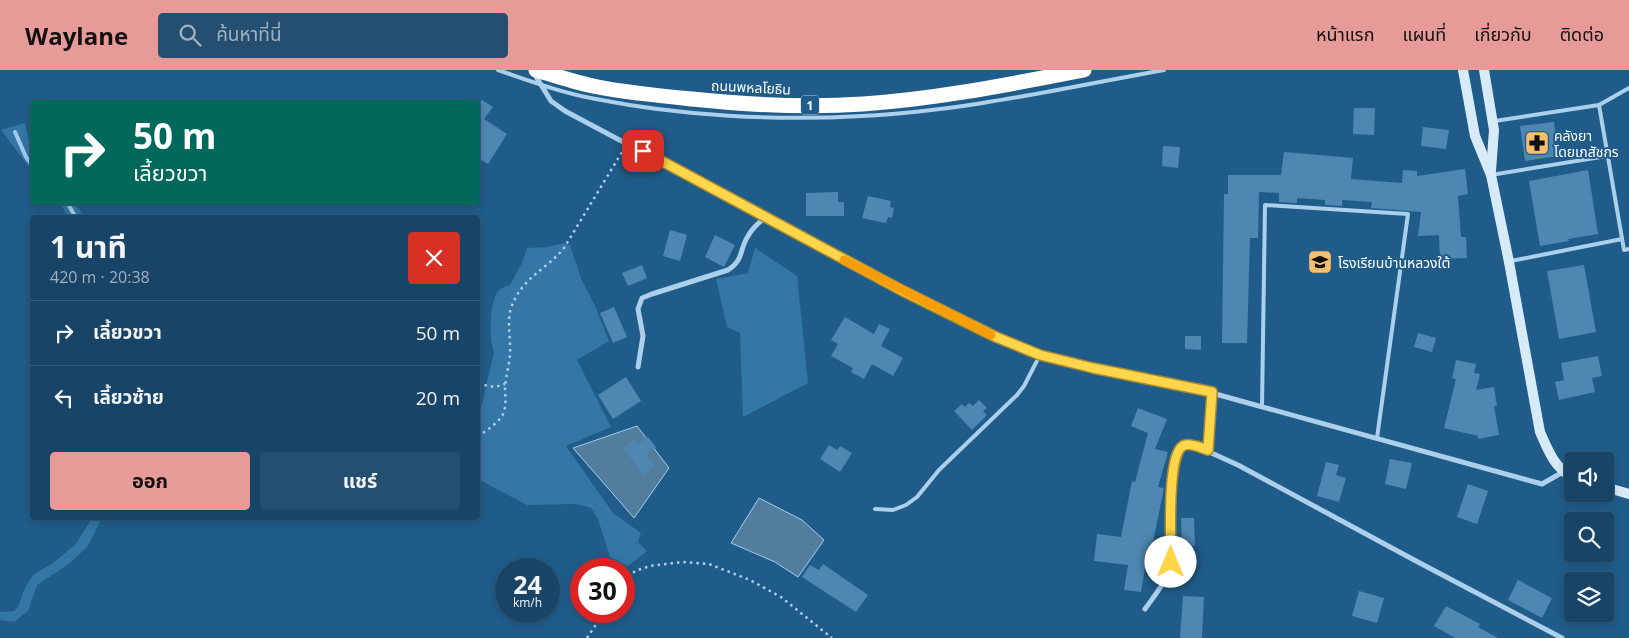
<!DOCTYPE html>
<html lang="th">
<meta charset="utf-8">
<style>
body{margin:0;font-family:"Open Sans","Noto Sans Thai",sans-serif;background:#254f70;color:#f1f3f6;height:100vh;display:flex;flex-direction:column;font-size:19px;white-space:nowrap}
*{box-sizing:border-box;margin:0}
p{font-size:16px;color:#9fb1c0}
.icon{flex:none;width:28px;height:28px;fill:none;stroke:currentColor;stroke-width:2;stroke-linecap:round;stroke-linejoin:round}
.map{position:relative;flex:1;overflow:hidden}
.details{position:absolute;left:30px;top:145px;width:450px;height:305px;display:flex;flex-direction:column;background:#184567;border-radius:5px;box-shadow:0 2px 8px #0003,0 0 0 1px #365d7b}
.details>*{flex:none}
.guide{position:absolute;left:30px;top:30px;width:450px;height:105px;border-radius:5px;box-shadow:0 2px 8px #0003,0 0 0 1px #365d7b;background:#00695c;color:#fff;overflow:hidden}
.controls{position:absolute;left:1564px;top:382px;display:grid;gap:10px}
.controls a{display:grid;place-items:center;width:50px;height:50px;border-radius:5px;background:#184567;box-shadow:0 2px 8px #0003,0 0 0 1px #365d7b;font-size:25px}
.speed{position:absolute;left:495px;top:488px;display:flex;gap:10px;font-size:25px;font-weight:700;text-align:center}
.speed>*{display:grid;place-content:center;width:65px;height:65px;border-radius:50%;background:#184567;box-shadow:0 2px 8px #0003,0 0 0 1px #365d7b;line-height:1}
.speed small{font-size:12px;font-weight:400}
.speed .limit{border:8px solid #d22;background:#fff;color:#111}
.pin{position:absolute;display:grid;place-items:center;width:42px;height:42px;color:#fff;margin:-21px;border-radius:10px;box-shadow:0 2px 8px #0006}
.me{position:absolute;width:55px;margin:-28px;rotate:0deg;stroke-linejoin:round;filter:drop-shadow(0 0 4px #0008)}
.turn{display:flex;align-items:center;gap:18px;height:105px;padding:0 20px;font-size:22px}
.turn .icon{width:65px;height:65px;stroke-width:2.5}
.turn b{display:block;font-size:35px;line-height:42px}
.round{display:grid;place-items:center;flex:none;width:52px;height:52px;border-radius:5px;background:#254f70}
.head{display:flex;align-items:center;justify-content:space-between;height:85px;padding:0 20px}
h1{font-size:30px;font-weight:700;line-height:38px}
.action{display:flex;gap:10px;margin-top:auto;padding:10px 20px}
.action a{flex:1;height:58px;border-radius:5px;background:#e69b98;color:#111;font-size:20px;font-weight:700;line-height:58px;text-align:center}
.action a+a{background:#254f70;color:#f1f3f6}
ul{padding:0;list-style:none}
li{display:flex;align-items:center;gap:15px;height:65px;padding:0 20px;border-top:1px solid #365d7b}
li div{flex:1}
li b{display:block;font-size:19px}
li em{font-style:normal}
header{display:flex;align-items:center;gap:30px;box-sizing:border-box;height:70px;padding:0 25px;background:#e69b98;color:#111}
header strong{font-size:24px}
nav{display:flex;gap:28px;margin-inline-start:auto;font-size:18px}
.search{width:350px;height:45px;background:#254f70;display:flex;align-items:center;gap:12px;box-sizing:border-box;padding:0 18px;border-radius:5px;color:#9fb1c0;font-size:19px}
.map>svg:first-child{display:block}
</style>
<header>
<strong>Waylane</strong>
<div class="search"><svg class="icon" aria-label="search" viewBox="0 0 24 24"><circle cx="10" cy="10" r="6"/><path d="M15 15l6 6"/></svg>ค้นหาที่นี่</div>
<nav><a>หน้าแรก</a><a>แผนที่</a><a>เกี่ยวกับ</a><a>ติดต่อ</a></nav>
</header>
<div class="map">
<svg width="1629" height="568" viewBox="0 0 1629 568">
<rect width="100%" height="100%" fill="#205c89"/>
<g fill="#3476a6">
<polygon points="25,53 32,84 32,101 1,60"/>
<polygon points="60,133 75,133 84,147 68,147"/>
<path d="M564,173L570,175L582,211L595,236L609,271L577,290L611,357L566,376L613,443L641,463L638,472L647,481L628,496L610,487L598,449L591,438L577,434L527,435L478,409V351L494,282C489,268 489,237 497,223C500,218 504,217 510,215L522,193L527,178L547,177Z"/>
<polygon points="755,178 797,206 808,313 743,347 740,263 727,257 716,209 748,203"/>
<polygon points="92,448 111,448 100,452 88,476 70,493 37,515 28,541 14,552 0,550 0,542 14,541 18,537 25,518 33,505 53,493 76,474"/>
</g>
<g fill="#537d9c" stroke="#a0cdec">
<polygon points="637,356 669,398 634,448 573,378"/>
<polygon points="759,428 802,450 824,470 798,507 775,492 731,473"/>
</g>
<g fill="none" stroke-linecap="round" stroke-linejoin="round">
<g stroke="#a0cdec" stroke-width="4">
<polyline points="15,62 26,87 32,95"/>
<polyline points="67,132 76,148"/>
</g>
</g>
<g fill="#4d87b2">
<polygon points="482,30 493,37 484,49 507,64 488,94 478,88 478,36"/>
<polygon points="1354,38 1375,38 1374,65 1353,64"/>
<polygon points="1554,52 1558,86 1525,91 1520,56"/>
<polygon points="1423,57 1449,60 1446,79 1421,76"/>
<polygon points="1163,76 1180,77 1178,98 1162,96"/>
<polygon points="1284,82 1353,88 1351,109 1402,113 1403,100 1417,101 1417,106 1465,99 1468,124 1458,126 1461,167 1466,167 1467,188 1440,189 1439,165 1418,166 1421,142 1371,138 1372,132 1342,130 1342,136 1325,135 1325,130 1297,128 1297,133 1279,132 1279,123 1259,122 1258,168 1250,168 1247,273 1222,273 1224,124 1228,124 1228,105 1281,105"/>
<polygon points="1588,100 1598,164 1568,169 1569,171 1540,176 1529,111"/>
<polygon points="838,122 838,132 844,132 844,146 806,146 806,123"/>
<polygon points="868,126 891,131 890,137 894,138 892,148 888,147 886,153 862,148"/>
<polygon points="670,160 687,165 680,191 663,186"/>
<polygon points="715,165 735,175 724,197 705,187"/>
<polygon points="642,195 647,208 628,216 622,203"/>
<polygon points="1584,195 1596,262 1559,269 1547,201"/>
<polygon points="614,237 627,267 613,273 600,243"/>
<polygon points="845,247 874,264 879,254 890,259 881,276 903,288 893,306 872,294 864,309 851,302 853,298 831,286 838,274 831,270"/>
<polygon points="1418,263 1436,268 1432,282 1414,277"/>
<polygon points="1185,266 1201,266 1201,280 1185,279"/>
<polygon points="1598,286 1602,306 1592,308 1595,322 1559,330 1555,312 1564,310 1561,293"/>
<polygon points="1456,290 1476,294 1474,303 1480,304 1476,320 1494,317 1497,336 1494,336 1499,365 1478,369 1478,366 1444,358 1456,309 1452,308"/>
<polygon points="626,307 641,331 613,349 598,325"/>
<polygon points="979,330 987,338 983,341 987,345 972,360 954,341 962,334 965,337 969,333 973,336"/>
<polygon points="1138,338 1167,349 1155,379 1168,382 1158,417 1164,418 1149,492 1146,492 1141,522 1124,520 1128,495 1094,491 1097,464 1121,467 1132,411 1135,412 1148,363 1131,356"/>
<polygon points="648,367 656,377 646,384 655,396 644,405 623,378 635,369 638,374"/>
<polygon points="829,375 837,380 840,376 852,383 840,402 820,389"/>
<polygon points="1390,389 1412,393 1406,419 1385,414"/>
<polygon points="1326,392 1339,395 1336,405 1346,408 1339,432 1317,426"/>
<polygon points="1468,414 1488,421 1477,454 1457,447"/>
<polygon points="1181,448 1194,448 1195,476 1182,476"/>
<polygon points="823,494 868,525 856,542 802,507 810,495 819,500"/>
<polygon points="1518,510 1552,528 1542,548 1508,530"/>
<polygon points="1359,521 1384,528 1377,553 1352,546"/>
<polygon points="1183,526 1204,527 1202,568 1180,568"/>
<polygon points="1446,536 1480,554 1478,557 1498,568 1455,568 1434,556"/>
</g>
<g fill="none" stroke-linecap="round" stroke-linejoin="round">
<g stroke="#acd0eb" stroke-width="2.5" stroke-dasharray="2.5 4" stroke-linecap="butt">
<polyline points="478,314 495,317 505,314"/>
<path d="M478,367C486,360 498,354 503,344C507,335 505,327 505,318C506,304 511,290 510,276C510,263 507,250 511,238C522,207 545,201 564,178L622,82"/>
<polyline points="624,512 635,501 650,496 682,492 709,494 750,510 781,527 832,568"/>
<polyline points="587,568 605,541"/>
</g>
<g stroke="#acd0eb" stroke-width="4">
<path d="M498,0C530,11 562,23 596,29C681,46 776,51 862,46C964,41 1064,18 1164,0"/>
<polyline points="1629,18 1599,35 1624,180 1629,179"/>
<polyline points="1495,51 1599,35"/>
<polyline points="1491,105 1607,86"/>
<polyline points="1511,191 1622,169"/>
<polyline points="1262,337 1265,135 1408,144 1377,368"/>
<polyline points="875,439 893,440 906,435 917,427 939,400 1017,325 1024,316 1040,285"/>
</g>
<g stroke="#acd0eb" stroke-width="5">
<polyline points="535,5 551,31 565,41 903,221 996,267 1040,285 1093,298 1212,323 1542,414 1563,402"/>
<path d="M638,297L643,266L638,239L642,228L652,224L728,200C744,190 739,180 748,166C752,159 758,153 765,148"/>
<polyline points="1212,323 1207,381 1238,395 1416,491 1562,568"/>
<path d="M1145,539C1155,525 1168,510 1171,492C1174,471 1165,387 1182,376C1189,372 1200,378 1207,381"/>
</g>
<g stroke="#d7eaf8" stroke-width="10">
<path d="M1463,0L1475,66L1491,105L1509,192L1540,362C1548,380 1554,397 1572,407"/>
<polyline points="1484,0 1494,60 1491,101"/>
<polyline points="1605,417 1629,424"/>
</g>
<path stroke="#fff" stroke-width="15" d="M536,0C557,6 577,13 598,17C629,23 661,26 692,29C749,35 807,38 863,34C938,29 1011,14 1084,0"/>
</g>
<g fill="none" stroke-linecap="round" stroke-linejoin="round">
<defs>
<path id="route" d="M643,81L903,221L996,267L1040,285L1093,298L1212,322L1208,380C1201,378 1192,373 1185,375C1166,379 1171,474 1171,492"/>
</defs>
<use href="#route" stroke="#a68a30" stroke-width="12"/>
<use href="#route" stroke="#ffd54a" stroke-width="9"/>
<polyline stroke="#f59e0b" stroke-width="9" points="844,190 991,265"/>
</g>
<defs>
<symbol id="pharmacy-square" viewBox="-11 -11 22 22"><rect x="-9" y="-9" width="18" height="18" rx="4" fill="#f8bd6d" stroke="#205c89"/><path d="M-2-6h4v4h4v4h-4v4h-4v-4h-4v-4h4Z" fill="#111"/></symbol>
<symbol id="school-square" viewBox="-11 -11 22 22"><rect x="-9" y="-9" width="18" height="18" rx="4" fill="#f8bd6d" stroke="#205c89"/><path d="M0-5L7-2L0 1L-7-2ZM-4 1L0 2.5L4 1V4Q0 6-4 4Z" fill="#111"/></symbol>
</defs>
<g fill-rule="evenodd">
<use href="#pharmacy-square" x="1523" y="59" width="28" height="28"/>
<use href="#school-square" x="1306" y="178" width="28" height="28"/>
</g>
<g text-anchor="middle" dominant-baseline="central" stroke-width="4" stroke-linejoin="round" paint-order="stroke">
<rect fill="#205c89" stroke="#bccedc" stroke-width="1" x="801" y="25.5" width="18" height="19" rx="4"/>
<g font-size="12" font-weight="bold" fill="#fff">
<text x="810" y="35">1</text>
</g>
<g font-size="14" fill="#fff" stroke="#205c89">
<text transform="translate(751 17) rotate(3)">ถนนพหลโยธิน</text>
</g>
<g font-size="14" fill="#fff" stroke="#205c89" text-anchor="start">
<text x="1554" y="65">คลังยา<tspan x="1554" dy="16">โดยเภสัชกร</tspan></text>
<text x="1338" y="192">โรงเรียนบ้านหลวงใต้</text>
</g>
</g>
</svg>
<div class="controls">
<a><svg class="icon" aria-label="sound" viewBox="0 0 24 24"><path d="M4 9h4l5-4v14l-5-4H4zM17 9q2 3 0 6"/></svg></a>
<a><svg class="icon" aria-label="search" viewBox="0 0 24 24"><circle cx="10" cy="10" r="6"/><path d="M15 15l6 6"/></svg></a>
<a><svg class="icon" aria-label="layers" viewBox="0 0 24 24"><path d="M12 4l9 5-9 5-9-5zM3 14l9 5 9-5"/></svg></a>
</div>
<div class="speed"><div>24<small>km/h</small></div><div class="limit">30</div></div>
<div class="pin" style="left:643px;top:81px;background:#d93025"><svg class="icon" aria-label="arrive" viewBox="0 0 24 24"><path d="M6 21V4h12l-3 4 3 4H6"/></svg></div>
<svg class="me" style="left:1171px;top:492px" viewBox="-20 -20 40 40"><circle r="19" fill="#fff"/><path d="M0-13L10 11 0 6-10 11z" fill="#ffd54a"/></svg>
<div class="guide">
<div class="turn"><svg class="icon" aria-label="right" viewBox="0 0 24 24"><path d="M7 20v-9h11M14 6l5 5-5 5"/></svg><div><b>50 m</b>เลี้ยวขวา</div></div>
</div>
<section class="details">
<div class="head"><div><h1>1 นาที</h1><p>420 m · 20:38</p></div><a class="round" style="background:#d93025;color:#fff"><svg class="icon" aria-label="close" viewBox="0 0 24 24"><path d="M6 6l12 12M18 6L6 18"/></svg></a></div>
<ul>
<li><svg class="icon" aria-label="right" viewBox="0 0 24 24"><path d="M7 20v-9h11M14 6l5 5-5 5"/></svg><div><b>เลี้ยวขวา</b></div><em>50 m</em></li>
<li><svg class="icon" aria-label="left" viewBox="0 0 24 24"><path d="M17 20v-9H6M10 6l-5 5 5 5"/></svg><div><b>เลี้ยวซ้าย</b></div><em>20 m</em></li>
</ul>
<div class="action"><a>ออก</a><a>แชร์</a></div>
</section>
</div>
